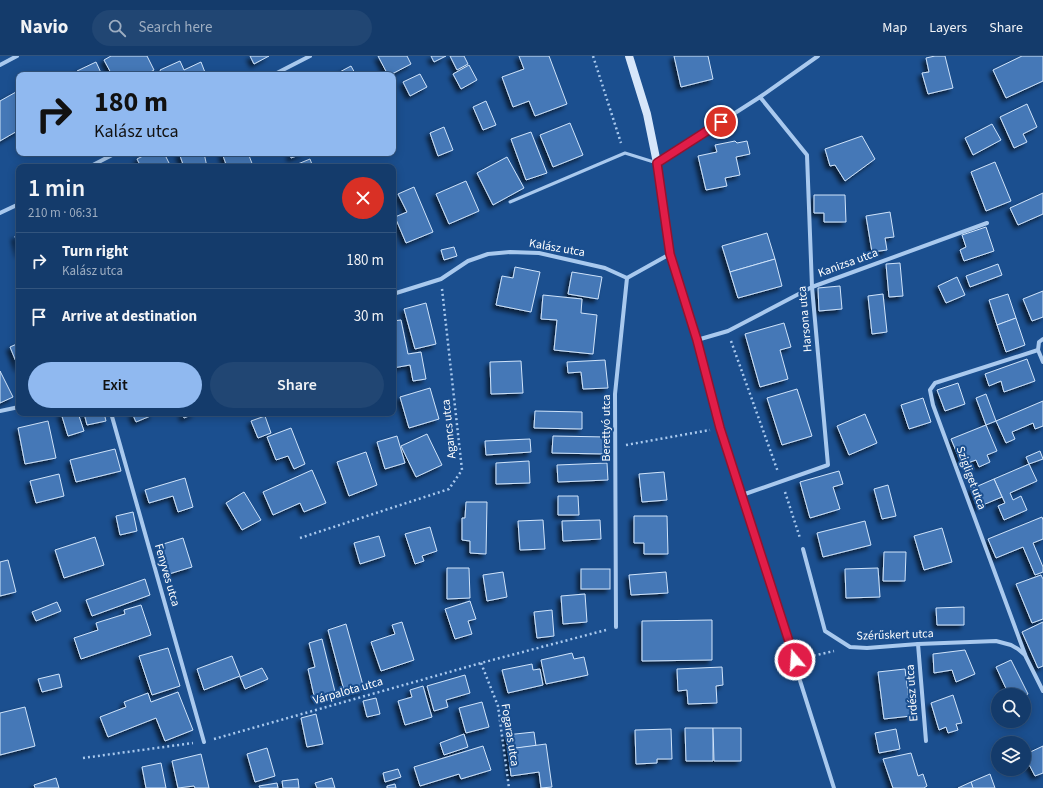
<!DOCTYPE html>
<meta charset="utf-8">
<style>
body{margin:0;font-family:"Source Sans 3",sans-serif;background:#214673;color:#f1f3f6;height:100vh;display:flex;flex-direction:column;font-size:15px;white-space:nowrap}
*{box-sizing:border-box;margin:0}
p{font-size:13px;color:#9dadc1}
.icon{flex:none;width:22px;height:22px;fill:none;stroke:currentColor;stroke-width:2;stroke-linecap:round;stroke-linejoin:round}
.map{position:relative;flex:1;overflow:hidden}
.drawer{position:absolute;left:16px;top:108px;width:380px;height:252px;display:flex;flex-direction:column;background:#143b6b;border-radius:8px;box-shadow:0 2px 10px #0003,0 0 0 1px #33557e}
.drawer>*{flex:none}
.hud{position:absolute;left:16px;top:16px;width:380px;height:84px;border-radius:8px;box-shadow:0 2px 10px #0003,0 0 0 1px #33557e;background:#90b9f0;color:#111;overflow:hidden}
.tools{position:absolute;left:991px;top:632px;display:grid;gap:8px}
.tools a{display:grid;place-items:center;width:40px;height:40px;border-radius:50%;background:#143b6b;box-shadow:0 2px 10px #0003,0 0 0 1px #33557e;font-size:20px}
.pin{position:absolute;display:grid;place-items:center;width:34px;height:34px;color:#fff;margin:-17px;border:2px solid #fff;border-radius:50%;box-shadow:0 1px 4px #0007}
.me{position:absolute;width:44px;margin:-22px;rotate:342deg;stroke-linejoin:round;filter:drop-shadow(0 0 3px #0008)}
.turn{display:flex;align-items:center;gap:14px;height:84px;padding:0 12px;font-size:18px}
.turn .icon{width:52px;height:52px;stroke-width:2.5}
.turn b{display:block;font-size:28px;line-height:34px}
.round{display:grid;place-items:center;flex:none;width:42px;height:42px;border-radius:21px;background:#214673}
.head{display:flex;align-items:center;justify-content:space-between;height:68px;padding:0 12px}
h1{font-size:24px;font-weight:600;line-height:30px}
.button{display:flex;gap:8px;margin-top:auto;padding:8px 12px}
.button a{flex:1;height:46px;border-radius:24px;background:#90b9f0;color:#111;font-size:16px;font-weight:600;line-height:46px;text-align:center}
.button a+a{background:#214673;color:#f1f3f6}
ul{padding:0;list-style:none}
li{display:flex;align-items:center;gap:12px;height:56px;padding:0 12px;border-top:1px solid #33557e}
li div{flex:1}
li b{display:block;font-size:15px}
li em{font-style:normal}
header{display:flex;align-items:center;gap:24px;box-sizing:border-box;height:56px;padding:0 20px;background:#143b6b;border-bottom:1px solid #33557e}
header strong{font-size:19px}
nav{display:flex;gap:22px;margin-inline-start:auto;font-size:14px}
.search{width:280px;height:36px;background:#214673;display:flex;align-items:center;gap:10px;box-sizing:border-box;padding:0 14px;border-radius:22px;color:#9dadc1;font-size:15px}
.map>svg:first-child{display:block}
</style>
<header>
<strong>Navio</strong>
<div class="search"><svg class="icon" aria-label="search" viewBox="0 0 24 24"><circle cx="10" cy="10" r="6"/><path d="M15 15l6 6"/></svg>Search here</div>
<nav><a>Map</a><a>Layers</a><a>Share</a></nav>
</header>
<div class="map">
<svg width="1043" height="732" viewBox="0 0 1043 732">
<defs>
<filter id="shadow"><feDropShadow dx="-3.5" dy="3.5" stdDeviation="2" flood-color="#0009"/></filter>
</defs>
<rect width="100%" height="100%" fill="#1b4f8f"/>
<g fill="#4478b7" stroke="#cfe3fa" filter="url(#shadow)">
<polygon points="111,0 147,0 154,14 145,19 112,19 104,4"/>
<polygon points="250,0 269,0 254,8"/>
<polygon points="378,0 407,0 411,8 390,19 388,19"/>
<polygon points="431,0 446,0 434,6"/>
<polygon points="450,0 464,0 468,8 457,14"/>
<polygon points="519,0 549,0 567,48 535,60 529,45 513,51 502,21 524,13"/>
<polygon points="674,0 708,0 713,23 681,31"/>
<polygon points="935,0 945,0 953,32 928,38 922,17 929,16 926,2"/>
<polygon points="1022,0 1043,0 1043,25 1006,42 993,14"/>
<polygon points="180,5 184,14 201,6 206,19 162,19 160,14"/>
<polygon points="96,6 102,19 79,19 77,15"/>
<polygon points="469,9 477,24 461,33 453,18"/>
<polygon points="351,10 356,19 334,19"/>
<polygon points="420,18 427,31 410,40 403,26"/>
<polygon points="16,36 19,40 19,74 0,85 0,45"/>
<polygon points="486,45 496,69 483,74 473,51"/>
<polygon points="1027,48 1037,71 1023,78 1027,86 1014,92 1000,61"/>
<polygon points="570,67 583,99 553,111 540,79"/>
<polygon points="992,68 1001,84 973,99 965,82"/>
<polygon points="444,71 453,94 438,100 430,77"/>
<polygon points="531,76 547,117 526,124 511,83"/>
<polygon points="862,80 875,103 845,125 835,109 830,110 825,93"/>
<polygon points="735,85 737,87 747,85 750,98 736,101 740,119 725,122 727,130 706,134 698,100 717,96 715,89"/>
<polygon points="149,97 164,97 171,111 141,111 137,103"/>
<polygon points="179,97 204,97 207,111 184,111"/>
<polygon points="222,97 248,97 253,110 227,111"/>
<polygon points="290,97 305,97 291,102"/>
<polygon points="507,101 524,132 493,149 477,117"/>
<polygon points="310,103 313,111 294,111 293,110"/>
<polygon points="995,106 1011,145 986,155 971,116"/>
<polygon points="466,125 479,155 449,168 436,138"/>
<polygon points="414,131 433,176 406,187 395,161 407,156 398,138"/>
<polygon points="1043,137 1043,158 1018,169 1010,152"/>
<polygon points="814,139 845,139 846,166 824,166 824,157 814,157"/>
<polygon points="890,156 894,181 885,182 887,194 872,196 866,160"/>
<polygon points="986,171 994,195 964,205 960,194 966,191 962,179"/>
<polygon points="767,177 775,203 730,216 722,190"/>
<polygon points="19,179 19,198 15,180"/>
<polygon points="454,191 457,200 444,204 441,194"/>
<polygon points="775,203 782,230 738,242 730,216"/>
<polygon points="900,207 903,240 889,241 886,208"/>
<polygon points="998,208 1002,219 970,231 966,220"/>
<polygon points="515,211 540,216 531,256 496,249 502,220 513,222"/>
<polygon points="572,216 602,221 598,243 568,238"/>
<polygon points="957,221 965,239 946,247 938,230"/>
<polygon points="840,230 842,253 819,255 818,232"/>
<polygon points="1043,235 1043,261 1032,265 1023,243"/>
<polygon points="883,238 887,276 872,278 868,240"/>
<polygon points="1008,238 1016,262 997,269 989,244"/>
<polygon points="543,239 582,243 581,257 597,259 593,298 554,294 557,264 541,263"/>
<polygon points="426,247 436,288 415,293 404,253"/>
<polygon points="1016,262 1025,289 1006,296 997,269"/>
<polygon points="401,264 408,298 421,296 426,323 413,325 410,309 393,312 393,265"/>
<polygon points="784,267 791,291 780,294 788,323 760,331 745,278"/>
<polygon points="19,287 19,313 10,291"/>
<polygon points="1027,303 1035,325 1004,336 1001,325 989,330 985,318"/>
<polygon points="605,304 608,332 583,333 581,316 568,317 567,306"/>
<polygon points="521,305 523,337 491,338 490,306"/>
<polygon points="0,315 13,341 0,347"/>
<polygon points="958,327 965,348 945,355 937,334"/>
<polygon points="430,332 439,363 409,372 400,341"/>
<polygon points="797,333 812,380 782,389 767,342"/>
<polygon points="986,338 996,365 986,369 976,342"/>
<polygon points="923,342 931,366 909,373 901,349"/>
<polygon points="1043,345 1043,370 1035,373 1033,367 1012,376 1015,383 1006,387 996,365"/>
<polygon points="535,355 582,356 582,373 534,372"/>
<polygon points="61,357 78,357 84,375 68,380"/>
<polygon points="84,357 104,357 106,365 87,369"/>
<polygon points="132,357 152,357 153,359 136,366"/>
<polygon points="182,357 196,357 184,362"/>
<polygon points="865,358 877,387 849,399 837,370"/>
<polygon points="265,360 271,377 258,382 251,365"/>
<polygon points="48,365 56,402 25,408 18,372"/>
<polygon points="986,369 997,395 987,399 990,406 979,411 976,404 962,409 951,383"/>
<polygon points="291,372 305,408 294,413 288,400 276,404 267,381"/>
<polygon points="427,378 442,409 416,421 401,390"/>
<polygon points="397,380 405,407 385,413 377,386"/>
<polygon points="553,380 607,381 606,398 552,397"/>
<polygon points="530,383 531,396 486,399 485,385"/>
<polygon points="115,393 121,415 76,426 70,404"/>
<polygon points="1040,395 1043,403 1029,408 1026,401"/>
<polygon points="366,396 377,429 349,440 337,406"/>
<polygon points="529,405 530,427 496,428 496,407"/>
<polygon points="607,407 608,424 558,426 557,409"/>
<polygon points="1029,408 1037,425 1010,437 1013,444 1021,440 1027,454 1004,464 998,450 1005,447 994,423"/>
<polygon points="312,414 326,447 304,456 300,447 273,459 263,436"/>
<polygon points="839,415 843,428 833,431 840,453 810,462 800,426"/>
<polygon points="664,416 667,444 642,446 639,418"/>
<polygon points="59,418 64,440 36,447 30,425"/>
<polygon points="185,422 193,451 178,456 173,440 149,447 145,434"/>
<polygon points="994,423 1002,441 978,451 971,433"/>
<polygon points="888,429 896,460 882,463 874,433"/>
<polygon points="244,436 261,464 242,474 226,447"/>
<polygon points="558,440 578,440 579,459 558,459"/>
<polygon points="466,446 487,446 486,498 470,497 470,485 462,484 462,462 465,462"/>
<polygon points="133,456 137,475 120,479 116,460"/>
<polygon points="634,460 667,460 668,498 644,498 644,487 634,487"/>
<polygon points="1042,461 1043,464 1043,483 1033,487 1043,511 1043,516 1035,519 1023,491 996,502 988,483"/>
<polygon points="543,464 545,493 520,494 518,465"/>
<polygon points="600,464 601,483 563,485 562,465"/>
<polygon points="865,465 871,489 823,501 817,477"/>
<polygon points="430,471 437,495 422,500 424,505 415,508 405,478"/>
<polygon points="942,472 952,506 924,514 914,480"/>
<polygon points="379,480 385,500 360,508 354,487"/>
<polygon points="95,481 104,509 64,522 55,494"/>
<polygon points="183,482 192,511 169,518 160,489"/>
<polygon points="884,496 906,496 905,525 883,525"/>
<polygon points="8,504 16,536 0,540 0,506"/>
<polygon points="447,512 469,512 470,542 447,543"/>
<polygon points="878,512 880,541 846,542 845,513"/>
<rect x="581" y="513" width="29" height="20"/>
<polygon points="503,516 507,541 487,545 483,519"/>
<polygon points="666,516 668,537 631,539 629,519"/>
<polygon points="1041,519 1043,523 1043,563 1032,567 1016,528"/>
<polygon points="145,523 150,539 92,560 86,544"/>
<polygon points="585,538 587,566 563,568 561,540"/>
<polygon points="470,545 476,563 468,565 472,578 455,583 445,553"/>
<polygon points="57,546 61,555 36,565 32,556"/>
<polygon points="141,549 151,579 81,603 74,582 98,574 96,567 125,558 124,554"/>
<polygon points="964,551 964,569 937,569 936,552"/>
<polygon points="552,554 554,580 537,582 534,556"/>
<polygon points="712,564 712,604 642,605 642,565"/>
<polygon points="402,566 414,604 381,615 371,586 395,578 392,569"/>
<polygon points="1043,566 1043,610 1038,612 1022,576"/>
<polygon points="346,568 364,633 345,638 328,574"/>
<polygon points="322,583 336,640 315,644 308,613 315,611 309,587"/>
<polygon points="168,592 180,630 152,639 139,600"/>
<polygon points="965,594 975,618 956,626 952,614 934,617 933,598"/>
<polygon points="572,597 574,603 584,601 588,619 546,628 541,604"/>
<polygon points="232,600 240,620 204,634 197,613"/>
<polygon points="1011,604 1028,638 1024,640 1024,639 1009,639 996,611"/>
<polygon points="532,608 533,614 540,613 543,629 508,637 502,614"/>
<polygon points="722,611 723,629 716,630 717,647 688,648 687,634 678,635 677,613"/>
<polygon points="262,612 268,623 245,633 240,621"/>
<polygon points="905,613 911,660 884,663 878,616"/>
<polygon points="59,618 62,631 42,636 38,623"/>
<polygon points="465,619 470,637 446,644 448,651 434,655 427,630"/>
<polygon points="423,630 432,661 405,669 398,645 412,641 410,634"/>
<polygon points="178,636 193,674 165,685 156,662 108,681 100,661 126,651 124,646 148,637 151,646"/>
<polygon points="953,639 962,667 956,668 958,674 948,677 946,671 939,674 931,647"/>
<polygon points="376,642 380,658 367,661 363,645"/>
<polygon points="482,646 489,671 466,677 459,652"/>
<polygon points="25,651 35,690 0,699 0,657"/>
<polygon points="316,658 323,688 307,691 301,662"/>
<polygon points="685,672 713,672 713,705 686,705"/>
<polygon points="713,672 741,672 741,705 714,705"/>
<polygon points="671,673 672,703 657,703 657,707 636,708 635,674"/>
<polygon points="896,673 900,693 879,697 875,677"/>
<polygon points="534,676 536,690 508,693 506,679"/>
<polygon points="464,678 468,691 444,699 440,687"/>
<polygon points="546,688 552,731 541,732 539,716 511,720 508,693"/>
<polygon points="483,690 491,714 461,723 459,718 420,730 414,711"/>
<polygon points="1043,690 1043,717 1035,720 1024,699"/>
<polygon points="267,692 275,720 255,726 247,698"/>
<polygon points="911,697 918,720 923,718 927,730 924,732 893,732 883,703"/>
<polygon points="201,698 209,732 195,732 194,730 178,732 172,705"/>
<polygon points="161,707 166,732 146,732 142,711"/>
<polygon points="398,713 401,721 385,726 383,717"/>
<polygon points="990,718 995,732 973,732 971,726"/>
<polygon points="56,722 59,732 35,732 34,729"/>
<polygon points="332,722 335,732 317,732 315,727"/>
<polygon points="298,723 299,732 283,732 282,725"/>
<polygon points="971,726 973,732 958,732"/>
<polygon points="277,727 278,732 260,732 259,730"/>
<polygon points="395,728 396,732 387,732 387,730"/>
</g>
<g fill="none" stroke-linecap="round" stroke-linejoin="round">
<g stroke="#a9c9ee" stroke-width="2.5" stroke-dasharray="2 3" stroke-linecap="butt">
<polyline points="593,0 621,87"/>
<polyline points="731,285 778,416"/>
<polyline points="626,389 710,374"/>
<polyline points="785,436 800,482"/>
<polyline points="300,482 449,433 462,414 442,233"/>
<polyline points="804,602 834,595"/>
<polyline points="481,607 498,650 509,732"/>
<polyline points="214,683 481,607 606,574"/>
<polyline points="83,702 193,687"/>
</g>
<polyline stroke="#a9c9ee" stroke-width="3" points="510,146 625,97 657,107"/>
<g stroke="#a9c9ee" stroke-width="4">
<polyline points="818,0 760,41 657,107 670,198 697,284 720,372 834,732"/>
<polyline points="0,9 17,0"/>
<polyline points="273,19 310,0"/>
<polyline points="89,111 116,97"/>
<polyline points="0,157 19,148"/>
<polyline points="393,238 441,223 468,205 488,198 510,196 539,197 605,212 627,222"/>
<polyline points="1043,283 1039,286 1038,294 935,327 930,334 933,349 1026,601 1043,635"/>
<polyline points="697,284 728,275 812,231 987,167"/>
<polyline points="1038,294 1043,306"/>
<polyline points="0,355 19,351"/>
<polyline points="111,357 204,686"/>
<polyline points="742,439 828,409 812,231 807,99 760,41"/>
<polyline points="803,493 825,575 850,591 867,592 918,588 996,585 1011,589 1018,593 1025,599"/>
<polyline points="616,571 615,338 627,222 670,198"/>
<polyline points="918,588 926,685"/>
</g>
<polyline stroke="#d6e6fa" stroke-width="8" points="629,0 647,58 657,107"/>
</g>
<g fill="none" stroke-linecap="round" stroke-linejoin="round">
<defs>
<polyline id="route" points="721,66 657,107 670,198 697,284 720,372 795,604"/>
</defs>
<use href="#route" stroke="#92132f" stroke-width="10"/>
<use href="#route" stroke="#e11d48" stroke-width="7"/>
</g>
<g text-anchor="middle" dominant-baseline="central" stroke-width="4" stroke-linejoin="round" paint-order="stroke">
<g font-size="12" fill="#fff" stroke="#1b4f8f">
<text transform="translate(557 192) rotate(10)">Kalász utca</text>
<text transform="translate(848 207) rotate(-20)">Kanizsa utca</text>
<text transform="translate(805 263) rotate(-95)">Harsona utca</text>
<text transform="translate(606 372) rotate(-90)">Berettyó utca</text>
<text transform="translate(449 373) rotate(-96)">Agancs utca</text>
<text transform="translate(971 422) rotate(70)">Szigliget utca</text>
<text transform="translate(167 519) rotate(74)">Fenyves utca</text>
<text transform="translate(895 579) rotate(-2)">Szérűskert utca</text>
<text transform="translate(348 635) rotate(-16)">Várpalota utca</text>
<text transform="translate(912 637) rotate(-94)">Erdész utca</text>
<text transform="translate(510 679) rotate(81)">Fogaras utca</text>
</g>
</g>
</svg>
<div class="tools">
<a><svg class="icon" aria-label="search" viewBox="0 0 24 24"><circle cx="10" cy="10" r="6"/><path d="M15 15l6 6"/></svg></a>
<a><svg class="icon" aria-label="layers" viewBox="0 0 24 24"><path d="M12 4l9 5-9 5-9-5zM3 14l9 5 9-5"/></svg></a>
</div>
<div class="pin" style="left:721px;top:66px;background:#d93025"><svg class="icon" aria-label="arrive" viewBox="0 0 24 24"><path d="M6 21V4h12l-3 4 3 4H6"/></svg></div>
<svg class="me" style="left:795px;top:604px" viewBox="-20 -20 40 40"><circle r="17" fill="#e11d48" stroke="#fff" stroke-width="3"/><path d="M0-11L8 9 0 5-8 9z" fill="#fff"/></svg>
<div class="hud">
<div class="turn"><svg class="icon" aria-label="right" viewBox="0 0 24 24"><path d="M7 20v-9h11M14 6l5 5-5 5"/></svg><div><b>180 m</b>Kalász utca</div></div>
</div>
<section class="drawer">
<div class="head"><div><h1>1 min</h1><p>210 m · 06:31</p></div><a class="round" style="background:#d93025;color:#fff"><svg class="icon" aria-label="close" viewBox="0 0 24 24"><path d="M6 6l12 12M18 6L6 18"/></svg></a></div>
<ul>
<li><svg class="icon" aria-label="right" viewBox="0 0 24 24"><path d="M7 20v-9h11M14 6l5 5-5 5"/></svg><div><b>Turn right</b><p>Kalász utca</p></div><em>180 m</em></li>
<li><svg class="icon" aria-label="arrive" viewBox="0 0 24 24"><path d="M6 21V4h12l-3 4 3 4H6"/></svg><div><b>Arrive at destination</b></div><em>30 m</em></li>
</ul>
<div class="button"><a>Exit</a><a>Share</a></div>
</section>
</div>
